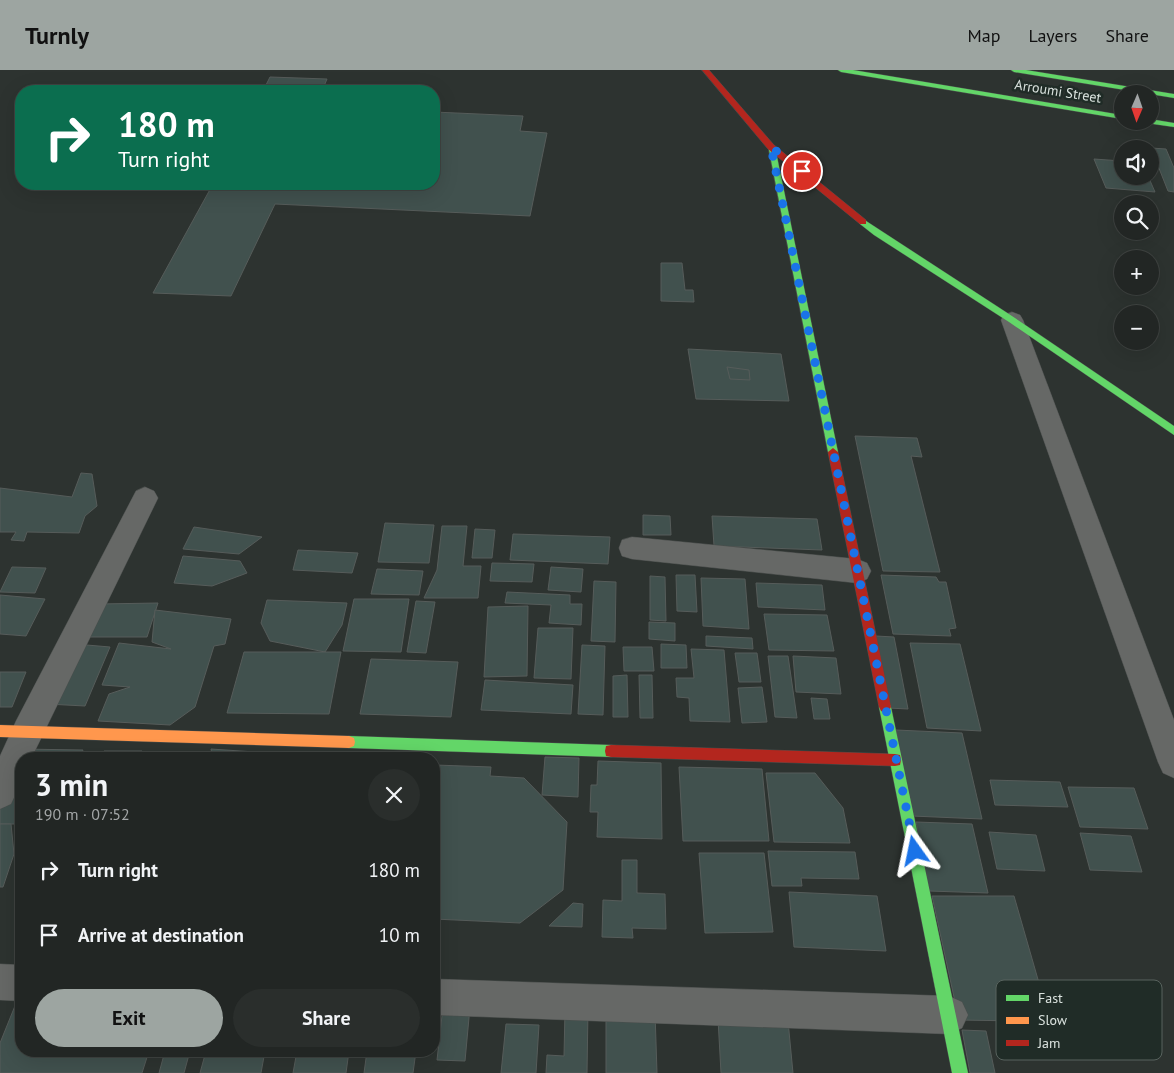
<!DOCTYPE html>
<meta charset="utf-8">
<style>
body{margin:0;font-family:"PT Sans",sans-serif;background:#2a2e2c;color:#f1f3f6;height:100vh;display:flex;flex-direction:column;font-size:19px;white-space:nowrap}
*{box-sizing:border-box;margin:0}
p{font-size:16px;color:#a2a5a6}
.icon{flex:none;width:28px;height:28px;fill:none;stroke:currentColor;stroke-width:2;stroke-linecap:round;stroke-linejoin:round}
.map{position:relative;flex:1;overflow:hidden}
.details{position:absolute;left:15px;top:682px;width:425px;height:305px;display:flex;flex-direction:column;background:#222624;border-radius:20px;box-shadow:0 5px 20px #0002,0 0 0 1px #3f4341}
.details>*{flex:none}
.hud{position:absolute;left:15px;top:15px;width:425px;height:105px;border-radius:20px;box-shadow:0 5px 20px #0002,0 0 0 1px #3f4341;background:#0b6e4f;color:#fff;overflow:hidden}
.needle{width:32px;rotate:182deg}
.tools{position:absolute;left:1114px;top:15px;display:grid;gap:10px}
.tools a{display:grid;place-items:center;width:45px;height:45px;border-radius:50%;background:#222624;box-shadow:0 5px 20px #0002,0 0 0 1px #3f4341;font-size:25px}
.pin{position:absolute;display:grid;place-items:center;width:42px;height:42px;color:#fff;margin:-21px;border:2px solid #fff;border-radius:50%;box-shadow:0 1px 5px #0007}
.me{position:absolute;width:55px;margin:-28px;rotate:348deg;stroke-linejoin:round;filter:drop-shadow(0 0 4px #0008)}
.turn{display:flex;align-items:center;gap:18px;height:105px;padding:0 20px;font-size:22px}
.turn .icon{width:65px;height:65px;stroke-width:2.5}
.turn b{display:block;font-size:35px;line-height:42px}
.round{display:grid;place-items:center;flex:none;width:52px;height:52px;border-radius:26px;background:#2a2e2c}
.headline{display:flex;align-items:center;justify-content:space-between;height:85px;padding:0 20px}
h1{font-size:30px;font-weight:700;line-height:38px}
.action{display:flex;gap:10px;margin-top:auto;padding:10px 20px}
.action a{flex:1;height:58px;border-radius:30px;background:#9da5a1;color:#111;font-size:20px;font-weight:700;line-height:58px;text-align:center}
.action a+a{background:#2a2e2c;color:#f1f3f6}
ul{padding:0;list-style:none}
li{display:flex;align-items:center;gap:15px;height:65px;padding:0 20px}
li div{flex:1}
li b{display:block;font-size:19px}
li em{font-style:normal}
header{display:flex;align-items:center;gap:30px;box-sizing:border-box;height:70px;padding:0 25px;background:#9da5a1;color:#111}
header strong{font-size:24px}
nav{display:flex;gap:28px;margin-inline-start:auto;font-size:18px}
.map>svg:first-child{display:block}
</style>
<header>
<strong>Turnly</strong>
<nav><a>Map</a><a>Layers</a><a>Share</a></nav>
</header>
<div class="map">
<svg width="1174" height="1003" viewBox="0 0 1174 1003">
<rect width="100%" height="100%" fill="#2d3330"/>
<g fill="#41514e" stroke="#565c5a">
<polygon points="270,7 327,9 322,21 263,21"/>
<polygon points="434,42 523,46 520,61 547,63 530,146 275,134 231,226 153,223 213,114 434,114"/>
<polygon points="1151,78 1166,79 1174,98 1174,122 1168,121"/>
<polygon points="1094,89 1122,91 1122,106 1148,106 1155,122 1106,118"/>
<polygon points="661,193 682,193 685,220 693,220 694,232 661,231"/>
<polygon points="688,279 781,284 789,331 696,329"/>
<polygon points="727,297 749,300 750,310 730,309"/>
<polygon points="855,366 917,368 922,387 911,386 940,502 883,501"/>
<polygon points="81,403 92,404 97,436 85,446 79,463 27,462 24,471 11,470 16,462 0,462 0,418 72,427"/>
<polygon points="643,445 670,446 671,465 643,465"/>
<polygon points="712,446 817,449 822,480 714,476"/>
<polygon points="385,453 434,455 429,493 378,492"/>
<polygon points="442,456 467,456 463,496 481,496 478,528 424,528 437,500"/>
<polygon points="194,457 262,467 239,484 183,479"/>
<polygon points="475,459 495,460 492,488 472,488"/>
<polygon points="513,464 610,467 608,494 510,490"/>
<polygon points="298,480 358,483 352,503 293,500"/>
<polygon points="183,486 240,491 247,503 212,516 174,513"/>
<polygon points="492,493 534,494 532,512 490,511"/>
<polygon points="12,497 46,498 35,523 0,522"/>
<polygon points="551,497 583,499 581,522 548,520"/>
<polygon points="377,499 423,501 419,525 371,524"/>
<polygon points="676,505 695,505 697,542 677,541"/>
<polygon points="881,505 936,507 939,512 946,512 956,558 949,559 951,566 893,564"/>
<polygon points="650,506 665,507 666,551 650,550"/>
<polygon points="701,508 745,509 749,559 703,556"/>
<polygon points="594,511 616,512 615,572 591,571"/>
<polygon points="756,513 822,515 825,540 758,537"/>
<polygon points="507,522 570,525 570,534 582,534 581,555 549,553 551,535 505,533"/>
<polygon points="0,525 45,529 26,566 0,564"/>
<polygon points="354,529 409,529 401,582 343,581"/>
<polygon points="267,530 347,533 342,555 325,582 270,571 261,553"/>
<polygon points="416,531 435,532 426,583 407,582"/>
<polygon points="158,533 147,567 87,567 99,534"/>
<polygon points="528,536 527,606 484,607 488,537"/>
<polygon points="155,540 231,549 225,574 214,576 195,637 170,655 98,651 109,624 130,617 102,615 119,573 171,579 152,572"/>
<polygon points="764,544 827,545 834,581 769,580"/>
<polygon points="649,552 675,553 675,571 649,569"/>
<polygon points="538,558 573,558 571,609 534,608"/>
<polygon points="706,566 752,568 753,579 706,576"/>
<polygon points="876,566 894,567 908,639 888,638"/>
<polygon points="910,573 960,574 981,661 927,658"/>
<polygon points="75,574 110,577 85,636 47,634"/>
<polygon points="661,574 686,575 687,598 661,598"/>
<polygon points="582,575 605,576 603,645 578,644"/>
<polygon points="623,577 652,577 654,601 624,601"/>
<polygon points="691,579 724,580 730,652 690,651 689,628 677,627 676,608 694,608"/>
<polygon points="244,582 341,582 329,644 227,643"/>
<polygon points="735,583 757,583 761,612 739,612"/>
<polygon points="768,586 788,586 797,648 775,647"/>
<polygon points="793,586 836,588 841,624 796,622"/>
<polygon points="371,589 458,592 451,647 360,644"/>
<polygon points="0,602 26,602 12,637 0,637"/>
<polygon points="627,605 628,647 613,647 613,606"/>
<polygon points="639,605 652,605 653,648 640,648"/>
<polygon points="485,610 573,615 571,644 481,640"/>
<polygon points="762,617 767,652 742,653 738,618"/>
<polygon points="811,628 827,629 830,649 814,649"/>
<polygon points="896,660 962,663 982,749 912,746"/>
<polygon points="21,679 83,680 79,689 21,689 21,754 0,754 0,730"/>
<polygon points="211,679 255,682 253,689 213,689"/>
<polygon points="104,681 142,681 145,689 101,689"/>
<polygon points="161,683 182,685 185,689 160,689"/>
<polygon points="545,687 579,688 578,727 542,725"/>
<polygon points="598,691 661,693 662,769 597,767 598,742 590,742 591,715 597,715"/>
<polygon points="435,695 491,697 490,706 524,708 567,752 563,820 520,853 434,849"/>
<polygon points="679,697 762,699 769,771 683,771"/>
<polygon points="766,703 815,703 843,738 850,773 774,772"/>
<polygon points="990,710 1060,712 1068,737 995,735"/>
<polygon points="1068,717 1134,718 1148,759 1080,757"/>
<polygon points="916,752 972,754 988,823 929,821"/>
<polygon points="0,754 11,754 14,784 3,817 0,817"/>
<polygon points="989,762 1036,765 1045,801 997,799"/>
<polygon points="1080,763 1131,766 1142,802 1090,800"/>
<polygon points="768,781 855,782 859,809 801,808 802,816 772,816"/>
<polygon points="699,783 764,783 773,862 705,863"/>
<polygon points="622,790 637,790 637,823 665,824 666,859 632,858 633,868 602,867 603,830 622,831"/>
<polygon points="789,822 877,826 886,881 794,877"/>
<polygon points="932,826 1014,826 1041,920 1019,951 959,950"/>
<polygon points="573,833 583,834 582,857 549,856"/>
<polygon points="21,921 21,981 149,981 142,1003 0,1003 0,973"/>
<polygon points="443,937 470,937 465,991 437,990"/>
<polygon points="565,940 588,940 587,1003 546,1003 547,985 564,986"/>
<polygon points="606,942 655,942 657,1003 606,1003"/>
<polygon points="718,949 788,951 793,1003 721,1003"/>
<polygon points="506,954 539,955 536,1003 501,1003"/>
<polygon points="962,960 986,961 995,1003 970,1003"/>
<polygon points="165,981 190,981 184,1003 159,1003"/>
<polygon points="206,981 265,981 261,1003 200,1003"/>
<polygon points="297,981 349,981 346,1003 293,1003"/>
<polygon points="367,981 416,981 413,1003 364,1003"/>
</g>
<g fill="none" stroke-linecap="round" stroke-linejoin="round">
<defs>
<g id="street">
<polygon points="1012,242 1020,245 1023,250 1174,650 1174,708 1163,703 1158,692 1001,250 1004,245"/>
<polygon points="145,417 154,421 158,428 31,689 21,689 21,712 11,734 0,739 0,686 16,651 136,421"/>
<polygon points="632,467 857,489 867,493 871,501 867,509 857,513 632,489 622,486 619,478 622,470"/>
<polygon points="0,894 21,895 21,931 0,930"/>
<polygon points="434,909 949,926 962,932 968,945 962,958 949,964 434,945"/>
</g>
<g id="fast">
<polygon points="838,0 853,0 1122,45 1122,49 841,2"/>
<polygon points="1011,0 1026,0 1174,24 1174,28 1014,2"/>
<polygon points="1150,49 1174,53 1174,57 1146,53 1146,51 1150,51"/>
<polygon points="768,75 775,77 838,382 833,386 828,382"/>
<polygon points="863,149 1015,248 1174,356 1174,365 1009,252 874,165 860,154 859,152"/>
<polygon points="885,631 889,633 891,637 968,1003 952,1003 879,637 881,633"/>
<polygon points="349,666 611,675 616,676 617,681 616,686 611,687 349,678 344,676 343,672 344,668"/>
</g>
<polygon id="slow" points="0,655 349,666 354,668 355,672 354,676 349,678 0,667"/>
<g id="jam">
<polygon points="702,0 709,0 774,75 866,150 866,154 860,154 768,79"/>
<polygon points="833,378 838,382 891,637 889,641 885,643 881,641 879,637 828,382"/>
<polygon points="611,675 895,684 900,685 901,690 900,695 895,696 611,687 606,686 605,681 606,676"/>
</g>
</defs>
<use href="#street" stroke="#4a4e4c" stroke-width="1"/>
<use href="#fast" stroke="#4a4e4c" stroke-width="1"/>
<use href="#slow" stroke="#4a4e4c" stroke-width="1"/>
<use href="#jam" stroke="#4a4e4c" stroke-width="1"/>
<use href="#street" fill="#666866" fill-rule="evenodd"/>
<use href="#fast" fill="#63d668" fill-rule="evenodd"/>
<use href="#slow" fill="#ff974d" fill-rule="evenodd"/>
<use href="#jam" fill="#b3261e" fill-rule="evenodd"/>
</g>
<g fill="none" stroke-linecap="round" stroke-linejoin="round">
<polyline stroke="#1a73e8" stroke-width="9" stroke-dasharray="0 16.2" points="802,101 771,77 915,781"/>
</g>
<g text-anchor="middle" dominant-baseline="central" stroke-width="5" stroke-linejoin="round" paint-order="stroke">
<g font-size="14" fill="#dae2de" stroke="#202c27">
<text transform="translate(1058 21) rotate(9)">Arroumi Street</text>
</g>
</g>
<rect x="996" y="910" width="166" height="80" rx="8" fill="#202c27" stroke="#58635e" stroke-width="1"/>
<rect x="1006" y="925" width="23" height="6" fill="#63d668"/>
<rect x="1006" y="947" width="23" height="7" fill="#ff974d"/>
<rect x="1006" y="970" width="23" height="6" fill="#b3261e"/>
<g font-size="14" fill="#dae2de">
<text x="1038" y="933">Fast</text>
<text x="1038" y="955">Slow</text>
<text x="1038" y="978">Jam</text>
</g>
</svg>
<div class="tools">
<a><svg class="needle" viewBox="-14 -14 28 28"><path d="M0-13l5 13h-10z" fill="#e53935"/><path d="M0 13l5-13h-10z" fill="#a2a5a6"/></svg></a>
<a><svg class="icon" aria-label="sound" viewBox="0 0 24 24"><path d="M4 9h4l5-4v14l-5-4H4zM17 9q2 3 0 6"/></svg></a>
<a><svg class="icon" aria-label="search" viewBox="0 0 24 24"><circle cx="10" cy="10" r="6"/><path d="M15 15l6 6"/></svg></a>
<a>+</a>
<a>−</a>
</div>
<div class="pin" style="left:802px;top:101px;background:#d93025"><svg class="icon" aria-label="arrive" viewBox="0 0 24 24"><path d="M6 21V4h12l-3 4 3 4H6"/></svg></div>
<svg class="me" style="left:915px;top:781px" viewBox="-20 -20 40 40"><path d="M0-17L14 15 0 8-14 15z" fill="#1a73e8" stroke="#fff" stroke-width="4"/></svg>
<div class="hud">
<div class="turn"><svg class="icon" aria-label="right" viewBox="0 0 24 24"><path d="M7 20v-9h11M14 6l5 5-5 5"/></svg><div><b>180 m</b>Turn right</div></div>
</div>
<section class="details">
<div class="headline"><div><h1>3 min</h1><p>190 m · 07:52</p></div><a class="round"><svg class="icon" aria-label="close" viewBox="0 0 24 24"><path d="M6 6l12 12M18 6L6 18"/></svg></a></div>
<ul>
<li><svg class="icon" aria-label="right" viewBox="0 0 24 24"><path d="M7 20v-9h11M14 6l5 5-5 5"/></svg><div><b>Turn right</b></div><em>180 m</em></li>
<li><svg class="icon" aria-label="arrive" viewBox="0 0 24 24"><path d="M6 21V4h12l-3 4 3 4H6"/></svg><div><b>Arrive at destination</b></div><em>10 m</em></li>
</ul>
<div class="action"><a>Exit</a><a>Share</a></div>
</section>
</div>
